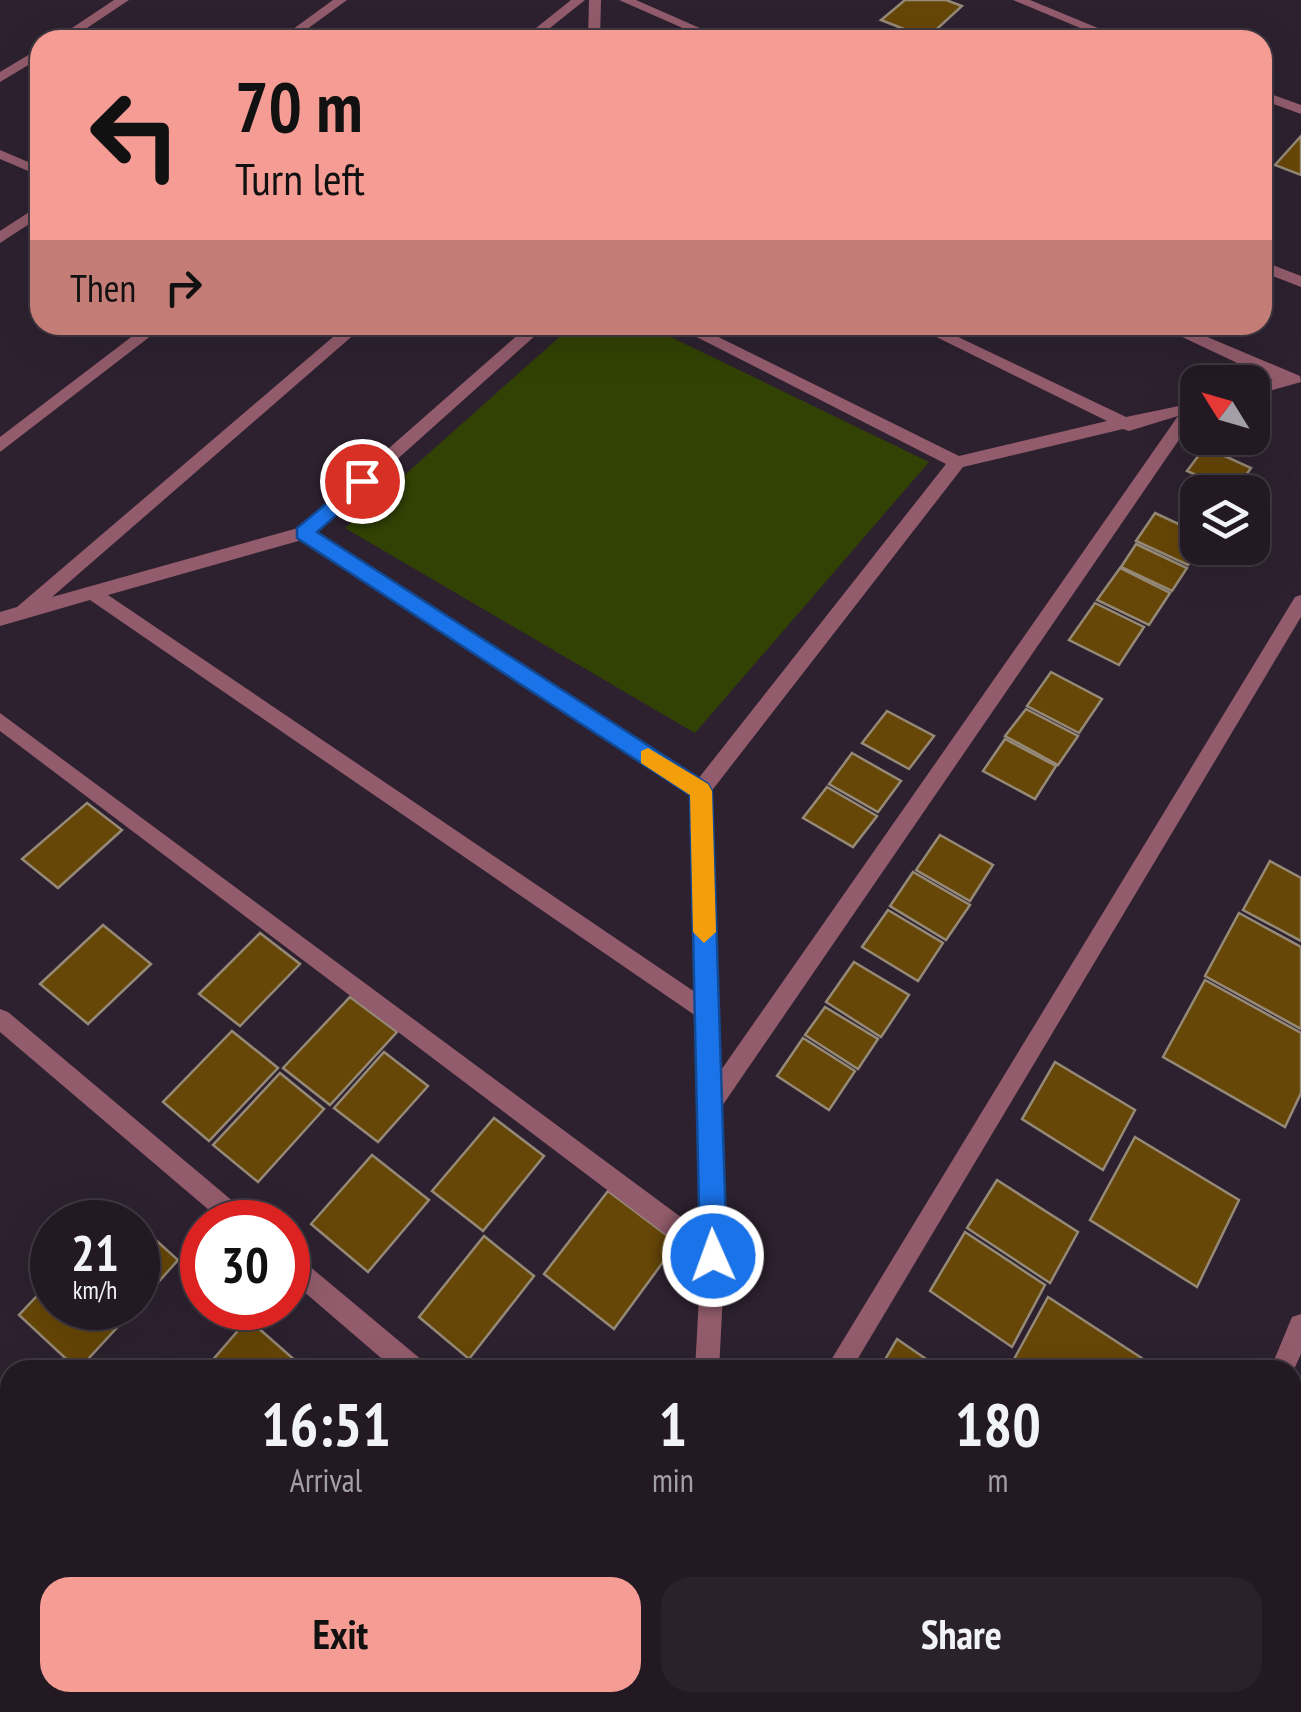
<!DOCTYPE html>
<style>
body{margin:0;font-family:"PT Sans Narrow",sans-serif;background:#2a222b;color:#f1f3f6;height:100vh;display:flex;flex-direction:column;font-size:38px;white-space:nowrap}
*{box-sizing:border-box;margin:0}
p{font-size:32px;color:#a2a0a6}
.icon{flex:none;width:55px;height:55px;fill:none;stroke:currentColor;stroke-width:2;stroke-linecap:round;stroke-linejoin:round}
.map{position:relative;flex:1;overflow:hidden}
.drawer{position:absolute;left:0px;top:1360px;width:1302px;height:352px;display:flex;flex-direction:column;background:#221923;border-radius:30px 30px 0 0;box-shadow:0 10px 40px #0002,0 0 0 2px #3f3841}
.drawer>*{flex:none}
.hud{position:absolute;left:30px;top:30px;width:1242px;height:305px;border-radius:30px;box-shadow:0 10px 40px #0002,0 0 0 2px #3f3841;background:#f59c94;color:#111;overflow:hidden}
.needle{width:65px;rotate:307deg}
.buttons{position:absolute;left:1180px;top:365px;display:grid;gap:20px}
.buttons a{display:grid;place-items:center;width:90px;height:90px;border-radius:20px;background:#221923;box-shadow:0 10px 40px #0002,0 0 0 2px #3f3841;font-size:50px}
.speed{position:absolute;left:30px;top:1200px;display:flex;gap:20px;font-size:50px;font-weight:700;text-align:center}
.speed>*{display:grid;place-content:center;width:130px;height:130px;border-radius:50%;background:#221923;box-shadow:0 10px 40px #0002,0 0 0 2px #3f3841;line-height:1}
.speed small{font-size:25px;font-weight:400}
.speed .limit{border:15px solid #d22;background:#fff;color:#111}
.pin{position:absolute;display:grid;place-items:center;width:85px;height:85px;color:#fff;margin:-42px;border:5px solid #fff;border-radius:50%;box-shadow:0 2px 10px #0007}
.me{position:absolute;width:110px;margin:-55px;rotate:358deg;stroke-linejoin:round;filter:drop-shadow(0 0 8px #0008)}
.turn{display:flex;align-items:center;gap:35px;height:210px;padding:0 40px;font-size:45px}
.turn .icon{width:130px;height:130px;stroke-width:2.5}
.turn b{display:block;font-size:70px;line-height:85px}
.then{display:flex;align-items:center;height:95px;padding:0 40px;background:#0003;gap:20px;font-size:38px}
.eta{display:flex;justify-content:space-evenly;align-items:center;height:170px;text-align:center}
.eta b{font-size:60px;font-weight:700;line-height:70px}
.button{display:flex;gap:20px;margin-top:auto;padding:20px 40px}
.button a{flex:1;height:115px;border-radius:30px;background:#f59c94;color:#111;font-size:40px;font-weight:700;line-height:115px;text-align:center}
.button a+a{background:#2a222b;color:#f1f3f6}
.map>svg:first-child{display:block}
</style>
<div class="map">
<svg width="1301" height="1712" viewBox="0 0 1301 1712">
<rect width="100%" height="100%" fill="#2d212f"/>
<polygon fill="#324204" points="573,325 646,325 929,462 695,733 345,528"/>
<g fill="#674707" stroke="#958977" stroke-width="2.5">
<polygon points="905,0 946,0 962,6 927,38 881,20"/>
<polygon points="1301,136 1301,175 1275,165"/>
<polygon points="1205,447 1251,468 1234,492 1187,471"/>
<polygon points="1155,513 1198,533 1200,548 1188,565 1136,541"/>
<polygon points="1136,544 1187,568 1172,591 1121,567"/>
<polygon points="1120,568 1170,593 1149,625 1097,600"/>
<polygon points="1095,603 1144,627 1119,665 1069,640"/>
<polygon points="1051,672 1102,699 1079,733 1027,706"/>
<polygon points="1026,709 1078,736 1058,765 1005,736"/>
<polygon points="887,711 934,736 909,769 862,743"/>
<polygon points="1005,739 1056,766 1035,799 983,771"/>
<polygon points="852,753 901,781 878,812 829,784"/>
<polygon points="827,787 877,816 853,847 803,818"/>
<polygon points="87,803 122,830 58,888 22,859"/>
<polygon points="940,835 993,865 970,901 916,870"/>
<polygon points="1270,861 1301,878 1301,941 1243,910"/>
<polygon points="913,872 970,905 946,940 890,906"/>
<polygon points="888,910 943,943 918,981 862,947"/>
<polygon points="1239,913 1301,947 1301,1029 1205,976"/>
<polygon points="103,925 151,964 88,1024 40,984"/>
<polygon points="260,933 300,964 240,1026 199,994"/>
<polygon points="854,962 909,995 881,1037 826,1002"/>
<polygon points="1205,980 1301,1033 1301,1093 1285,1127 1163,1057"/>
<polygon points="350,997 397,1032 330,1105 283,1068"/>
<polygon points="825,1007 878,1039 858,1069 805,1035"/>
<polygon points="232,1031 278,1068 209,1141 163,1102"/>
<polygon points="803,1038 855,1071 829,1110 777,1076"/>
<polygon points="384,1052 428,1086 378,1142 334,1108"/>
<polygon points="1055,1062 1135,1110 1103,1170 1022,1119"/>
<polygon points="280,1073 324,1109 258,1182 213,1145"/>
<polygon points="494,1118 544,1156 483,1231 432,1191"/>
<polygon points="1135,1137 1239,1200 1197,1287 1090,1220"/>
<polygon points="372,1155 429,1200 368,1272 311,1224"/>
<polygon points="997,1180 1078,1232 1050,1283 967,1228"/>
<polygon points="608,1191 677,1243 614,1329 544,1274"/>
<polygon points="138,1224 178,1260 138,1305"/>
<polygon points="965,1232 1045,1285 1012,1347 930,1291"/>
<polygon points="484,1236 534,1276 469,1359 419,1317"/>
<polygon points="52,1280 52,1308 135,1308 78,1370 19,1315"/>
<polygon points="1048,1297 1160,1370 1026,1370 1013,1361"/>
<polygon points="248,1319 306,1370 204,1370"/>
<polygon points="897,1339 942,1370 879,1370"/>
<polygon points="195,1702 325,1702 318,1712 187,1712"/>
<polygon points="954,1702 1020,1702 1015,1712 966,1712"/>
</g>
<g fill="none" stroke-linecap="round" stroke-linejoin="round">
<g fill="#935c6c" fill-rule="evenodd">
<polygon points="114,0 129,0 69,40 54,40"/>
<polygon points="333,0 347,0 292,40 278,40"/>
<polygon points="571,0 585,0 535,40 521,40"/>
<polygon points="589,0 601,0 600,40 588,40"/>
<polygon points="619,0 636,0 727,40 710,40"/>
<polygon points="1013,0 1030,0 1127,40 1109,40"/>
<polygon points="40,48 40,58 0,82 0,72"/>
<polygon points="1262,91 1301,105 1301,114 1262,100"/>
<polygon points="0,150 40,167 40,176 0,159"/>
<polygon points="40,205 40,217 0,243 0,231"/>
<polygon points="1262,261 1301,276 1301,287 1262,272"/>
<polygon points="147,325 165,325 0,452 0,437"/>
<path d="M347,325H365L52,597L298,528L529,325H547L316,532L698,779L946,464L673,325H694L959,456L1107,421L912,325H933L1126,417L1198,402V412L720,1109L725,1256L719,1370H695L701,1261L0,731V713L701,1232L696,1016L90,600L0,626V612L17,607ZM1178,416L719,1073L710,793L963,467L1123,429L1129,431ZM302,540L690,795L695,992L108,595Z"/>
<polygon points="1157,325 1179,325 1300,376 1301,382 1252,396 1252,385 1273,380"/>
<polygon points="1301,595 1301,617 851,1370 825,1370 1295,597"/>
<polygon points="0,1009 8,1012 248,1214 251,1222 223,1222 0,1032"/>
<polygon points="288,1251 296,1255 423,1361 426,1370 395,1370 288,1278"/>
<rect x="685" y="1702" width="28" height="10"/>
</g>
<g fill="#935c6c" fill-rule="evenodd">
<polygon points="1301,1314 1301,1354 1292,1374 1292,1370 1270,1370 1292,1317"/>
<polygon points="1301,1478 1301,1521 1292,1525 1292,1482"/>
<polygon points="1129,1702 1156,1702 1153,1712 1125,1712"/>
<polygon points="1199,1702 1226,1702 1223,1712 1195,1712"/>
</g>
</g>
<polygon fill="#1a73e8" stroke="#114b97" stroke-width="2.5" points="362,474 372,481 369,486 317,532 708,784 712,791 727,1256 723,1265 713,1269 704,1265 700,1256 690,795 297,538 297,528"/>
<polygon fill="#f59e0b" points="648,748 708,784 712,791 716,932 704,943 693,932 690,795 641,763 641,751"/>
</svg>
<div class="buttons">
<a><svg class="needle" viewBox="-14 -14 28 28"><path d="M0-13l5 13h-10z" fill="#e53935"/><path d="M0 13l5-13h-10z" fill="#a2a0a6"/></svg></a>
<a><svg class="icon" aria-label="layers" viewBox="0 0 24 24"><path d="M12 4l9 5-9 5-9-5zM3 14l9 5 9-5"/></svg></a>
</div>
<div class="speed"><div>21<small>km/h</small></div><div class="limit">30</div></div>
<div class="pin" style="left:362px;top:481px;background:#d93025"><svg class="icon" aria-label="arrive" viewBox="0 0 24 24"><path d="M6 21V4h12l-3 4 3 4H6"/></svg></div>
<svg class="me" style="left:713px;top:1256px" viewBox="-20 -20 40 40"><circle r="17" fill="#1a73e8" stroke="#fff" stroke-width="3"/><path d="M0-11L8 9 0 5-8 9z" fill="#fff"/></svg>
<div class="hud">
<div class="turn"><svg class="icon" aria-label="left" viewBox="0 0 24 24"><path d="M17 20v-9H6M10 6l-5 5 5 5"/></svg><div><b>70 m</b>Turn left</div></div>
<div class="then">Then<svg class="icon" aria-label="right" viewBox="0 0 24 24"><path d="M7 20v-9h11M14 6l5 5-5 5"/></svg></div>
</div>
<section class="drawer">
<div class="eta">
<div><b>16:51</b><p>Arrival</p></div>
<div><b>1</b><p>min</p></div>
<div><b>180</b><p>m</p></div>
</div>
<div class="button"><a>Exit</a><a>Share</a></div>
</section>
</div>
